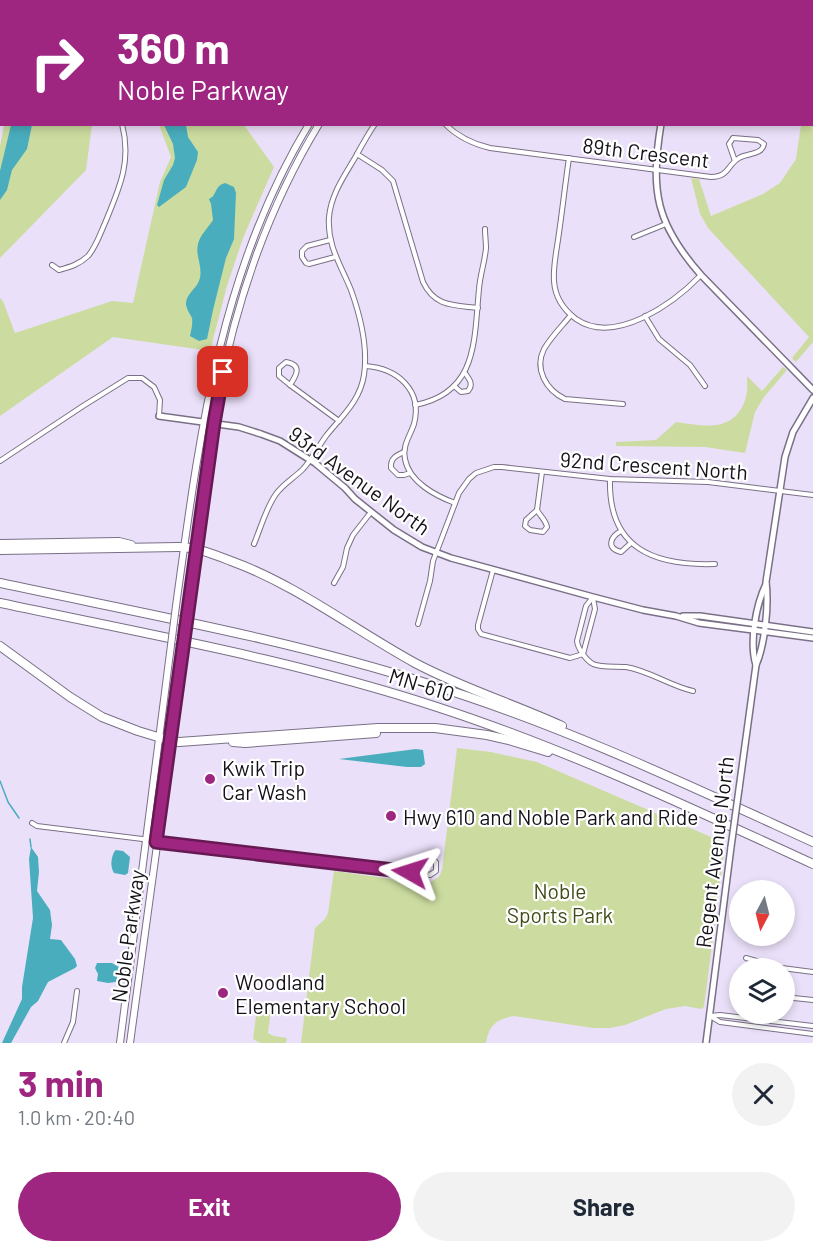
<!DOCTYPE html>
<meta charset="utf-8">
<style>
body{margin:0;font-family:Barlow,sans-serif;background:#f2f2f3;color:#1f2937;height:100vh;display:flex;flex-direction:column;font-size:22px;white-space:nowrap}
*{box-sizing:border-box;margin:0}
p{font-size:20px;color:#747a83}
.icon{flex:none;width:33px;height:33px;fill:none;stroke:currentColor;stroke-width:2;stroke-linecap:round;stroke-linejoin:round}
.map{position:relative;height:1043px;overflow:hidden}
.panel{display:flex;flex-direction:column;background:#fff;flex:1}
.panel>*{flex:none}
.top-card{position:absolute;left:0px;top:0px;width:813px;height:126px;box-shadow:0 3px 9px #0003;background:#9e2680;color:#fff;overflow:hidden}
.needle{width:39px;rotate:187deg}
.tools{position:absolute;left:729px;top:880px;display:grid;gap:12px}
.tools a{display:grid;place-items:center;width:66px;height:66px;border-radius:50%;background:#fff;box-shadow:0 3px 9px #0003;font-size:30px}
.pin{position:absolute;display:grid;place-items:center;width:51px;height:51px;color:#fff;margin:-26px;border-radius:12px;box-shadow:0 3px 9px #0006}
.me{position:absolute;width:66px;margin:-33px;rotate:276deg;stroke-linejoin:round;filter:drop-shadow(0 0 4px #0008)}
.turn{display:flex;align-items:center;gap:21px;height:126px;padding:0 18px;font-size:27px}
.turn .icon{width:78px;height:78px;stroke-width:2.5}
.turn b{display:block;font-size:42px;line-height:51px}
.round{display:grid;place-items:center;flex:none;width:63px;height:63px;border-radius:32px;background:#f2f2f3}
.headline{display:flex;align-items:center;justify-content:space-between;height:102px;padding:0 18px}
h1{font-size:36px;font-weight:700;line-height:45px;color:#9e2680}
.button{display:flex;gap:12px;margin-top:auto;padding:12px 18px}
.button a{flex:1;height:69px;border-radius:36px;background:#9e2680;color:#fff;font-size:24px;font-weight:700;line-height:69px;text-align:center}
.button a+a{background:#f2f2f3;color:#1f2937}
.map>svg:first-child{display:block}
</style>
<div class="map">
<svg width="813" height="1043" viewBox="0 0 813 1043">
<rect width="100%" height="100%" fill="#ebe0f9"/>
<g fill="#ccdca0">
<polygon points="806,0 813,0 813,342 796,362 792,358 809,337 708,228 700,214 691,178 699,179 711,216 763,194 780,183 796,159 801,125 812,124 812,2 803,1"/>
<polygon points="4,125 92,125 86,170 0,258 0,146"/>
<polygon points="159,125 244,125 274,167 243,238 227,286 210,351 113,337 0,416 0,298 3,301 15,333 112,301 133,303 160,182 171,157"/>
<path d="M783,367L787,370L764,397L755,412L745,453L705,447L616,446V442L656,440L676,422C703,426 734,433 745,400C748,393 747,384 747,376L762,391Z"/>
<path d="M457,748L491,752L537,762L725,843L704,1007L701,1009L685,1006L666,1009L625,1025L610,1028H593L514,1016C497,1019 489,1025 486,1043H301L315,928L325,919L328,913L334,871L427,884L439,877L442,870Z"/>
<polygon points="257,1008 271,1009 268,1033 274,1036 287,1038 286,1043 260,1043 253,1039"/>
</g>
<g fill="#49adbd">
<polygon points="11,125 32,125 27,149 12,170 7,190 0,200 0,171"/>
<polygon points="164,125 186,125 188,137 198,152 197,160 186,187 159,207 157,205 164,180 173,165 175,158 173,144"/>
<path d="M225,183L234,187L236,193L234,239L226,258L213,310L207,339L199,341L190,336C191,331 193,324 192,318C190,314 187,310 186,305C185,295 196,289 199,281C204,268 195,257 198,244C200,235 208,228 213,220L211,204L209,199C217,196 214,186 225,183Z"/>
<polygon points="416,749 423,750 425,764 421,767 407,767 339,759"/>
<polygon points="31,847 38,857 39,872 37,891 50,910 52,925 50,939 61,940 75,959 77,966 75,968 48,982 38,1001 31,1007 11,1043 2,1043 22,999 22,987 33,918 29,859"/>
<path d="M116,850L123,851L130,857L128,873L125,875L114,873C110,866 111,859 114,852Z"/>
<polygon points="97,963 112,963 119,967 116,982 108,983 97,981 98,974 95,968"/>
</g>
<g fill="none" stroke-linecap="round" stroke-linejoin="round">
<g stroke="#49adbd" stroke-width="1.5">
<polyline points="0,781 8,802 19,818"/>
<polyline points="30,839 31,847"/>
</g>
<defs>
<g id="minor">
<polyline points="565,0 566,2"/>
<polyline points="104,2 104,0"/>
<polyline points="232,2 232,0"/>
<polyline points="463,2 465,0"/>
<path d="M445,124C458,137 473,144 490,148L711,177C729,177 727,165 739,158C748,153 762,155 764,144L758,140L733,138L729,144L735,161"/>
<path d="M357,154L382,170L393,181L423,282C435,307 453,305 478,308"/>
<path d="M569,158C565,185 562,213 558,240C556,253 553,268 554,281C555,297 564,310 576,319C615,346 674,303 701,275"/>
<polyline points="634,237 666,224"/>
<polyline points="330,240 307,246 302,251 302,257 306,263 309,264 335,257"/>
<path d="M52,265L59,270C70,267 80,264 88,256C96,247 100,234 105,223C119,189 132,162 122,124"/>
<path d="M571,315C562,326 551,337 544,349C534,369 546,390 565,399L623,404"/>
<polyline points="645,316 659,339 690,365 705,386"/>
<path d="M286,362C303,365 296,376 290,385L279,376V368Z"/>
<path d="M365,366C397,368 423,390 414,424C410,436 402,446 405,459C409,482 436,496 455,503"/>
<polyline points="290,385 339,421"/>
<path d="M454,386L461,392L468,391C474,384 469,379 465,373"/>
<path d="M415,405C478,393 474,340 479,289C480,275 485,261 486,248C486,242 485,235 485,229"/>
<path d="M404,452C397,455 390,458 391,468L398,475H404L410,473"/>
<polyline points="0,461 83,406 128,378 142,378 154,387 160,400 159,416"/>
<path d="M610,479C608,548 653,566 715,564"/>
<path d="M537,510C540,516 546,520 547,527L543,532L530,530L525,526L526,520Z"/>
<polyline points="537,510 542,472"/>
<path d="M621,531C610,537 606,548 621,552L631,543"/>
<path d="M254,544C261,527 266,508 276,494C283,484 294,478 303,469C312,459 318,447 326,436C342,416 360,401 364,375C368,348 360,315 351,290C341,265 327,246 329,217C331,194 345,175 356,156C362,145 368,134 375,124"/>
<polyline points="493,570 478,625 478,629 481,634 570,658 583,654"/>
<polyline points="334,583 343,567 347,548 353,535 371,512"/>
<path d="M593,597L586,606L577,641C578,649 586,660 593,664C602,668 616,666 626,667C650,671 670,686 693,691"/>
<polyline points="418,624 430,581 433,561 459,493 469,479 476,473 494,467 502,467 610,479 708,482 813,495"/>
<polyline points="583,654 595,609 593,598"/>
<polyline points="32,823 37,826 426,874 430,875 436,871 436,862 431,858 424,860 420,865 419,873"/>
<polyline points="746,958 782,968 813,972"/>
<polyline points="738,985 740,985"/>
<polyline points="784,997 813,1000"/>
<polyline points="710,1016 720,1022 813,1034"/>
<polyline points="710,1016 720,1015 813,1026"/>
<polyline points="64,1043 73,1022 77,991"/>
</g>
<g id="tertiary">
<polyline points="190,0 201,2"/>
<polyline points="680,2 680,0"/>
<path d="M661,124C650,191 656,224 701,275L813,390"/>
<polyline points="159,416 239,427 261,434 280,441 315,463 345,488 355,499 394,530 422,547 451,558 593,597 643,610 676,616 699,623 813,638"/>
<polyline points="683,616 700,616 813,632"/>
<path d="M756,665C749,642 756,605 766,584"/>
<path d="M739,789L756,665C765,644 769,605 766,582L785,457L793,432L813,398"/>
<polyline points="706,1043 731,847"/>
</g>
<g id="secondary">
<polyline points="395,2 396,0"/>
<polyline points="406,2 407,0"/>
<path d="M176,606C199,439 219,272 309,124"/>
<path d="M189,609C198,538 205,467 218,397C236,301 268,208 319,124"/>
<polyline points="120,1043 170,653"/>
<polyline points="130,1043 183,655"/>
</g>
<g id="motorway">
<polyline points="0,544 119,542 131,545"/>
<path d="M0,550L178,547C196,547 213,554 231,561C297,585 353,629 415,663C462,688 514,704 562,726"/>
<path d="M0,583C145,614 291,640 432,685C564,726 688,785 813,842"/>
<path d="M0,603C146,634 294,660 437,707C566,749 689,807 813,864"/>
<polyline points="0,646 70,697 102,717 138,731 171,741 179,742 378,728 435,728 487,735 509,740 548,752"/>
<polyline points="233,742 245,743 376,733"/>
</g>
</defs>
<use href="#minor" stroke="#7a7086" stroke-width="6"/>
<use href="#tertiary" stroke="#7a7086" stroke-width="8"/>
<use href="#secondary" stroke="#7a7086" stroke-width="8"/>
<use href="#motorway" stroke="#7a7086" stroke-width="10"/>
<use href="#minor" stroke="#fff" stroke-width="4"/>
<use href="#tertiary" stroke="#fff" stroke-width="5"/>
<use href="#secondary" stroke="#fff" stroke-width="6"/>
<use href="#motorway" stroke="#fff" stroke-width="8"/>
<defs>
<polyline id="tertiary-bridge" points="731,847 739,789"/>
<g id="secondary-bridge">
<polyline points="186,630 189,609"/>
<polyline points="170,653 176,606"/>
<polyline points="183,655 185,639"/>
</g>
</defs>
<use href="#tertiary-bridge" stroke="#7a7086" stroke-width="8" stroke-linecap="butt"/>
<use href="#secondary-bridge" stroke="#7a7086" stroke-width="8" stroke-linecap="butt"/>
<use href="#tertiary-bridge" stroke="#fff" stroke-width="5"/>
<use href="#secondary-bridge" stroke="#fff" stroke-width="6"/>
</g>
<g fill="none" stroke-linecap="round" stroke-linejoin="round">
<defs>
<polyline id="route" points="223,372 214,423 156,842 410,872"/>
</defs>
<use href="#route" stroke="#671953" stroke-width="15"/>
<use href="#route" stroke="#9e2680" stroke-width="10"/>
</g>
<g fill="#9e2680" stroke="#fff" stroke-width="2">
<circle cx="210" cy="779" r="6"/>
<circle cx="391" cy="816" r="6"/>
<circle cx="223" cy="993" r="6"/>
</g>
<g text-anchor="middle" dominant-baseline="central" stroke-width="4.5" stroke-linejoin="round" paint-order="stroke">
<g font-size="21" fill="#151119" stroke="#fff">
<text transform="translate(646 152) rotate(7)">89th Crescent</text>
<text transform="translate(654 465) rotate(4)">92nd Crescent North</text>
<text transform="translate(360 480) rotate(36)">93rd Avenue North</text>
<text transform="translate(422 684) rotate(17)">MN-610</text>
<text transform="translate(714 852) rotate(-83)">Regent Avenue North</text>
<text transform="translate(127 936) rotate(-82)">Noble Parkway</text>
</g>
<g font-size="21" fill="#151119" stroke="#fff" text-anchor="start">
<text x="222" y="767">Kwik Trip<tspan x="222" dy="24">Car Wash</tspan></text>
<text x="403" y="816">Hwy 610 and Noble Park and Ride</text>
<text x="235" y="981">Woodland<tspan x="235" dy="24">Elementary School</tspan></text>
</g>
<g font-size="21" fill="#414c19" stroke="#fff">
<text x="560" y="890">Noble<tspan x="560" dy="24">Sports Park</tspan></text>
</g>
</g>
</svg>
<div class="tools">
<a><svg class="needle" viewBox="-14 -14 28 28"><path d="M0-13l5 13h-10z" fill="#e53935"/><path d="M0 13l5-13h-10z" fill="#747a83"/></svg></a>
<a><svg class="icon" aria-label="layers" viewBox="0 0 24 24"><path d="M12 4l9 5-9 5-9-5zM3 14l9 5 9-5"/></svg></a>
</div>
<div class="pin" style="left:223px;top:372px;background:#d93025"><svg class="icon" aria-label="arrive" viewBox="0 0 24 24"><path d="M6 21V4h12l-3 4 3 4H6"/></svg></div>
<svg class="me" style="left:410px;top:872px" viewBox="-20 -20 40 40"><path d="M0-17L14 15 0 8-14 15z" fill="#9e2680" stroke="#fff" stroke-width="4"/></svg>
<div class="top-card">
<div class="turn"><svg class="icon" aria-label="right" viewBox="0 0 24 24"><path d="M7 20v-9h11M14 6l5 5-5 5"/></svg><div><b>360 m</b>Noble Parkway</div></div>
</div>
</div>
<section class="panel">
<div class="headline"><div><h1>3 min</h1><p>1.0 km · 20:40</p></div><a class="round"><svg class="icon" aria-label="close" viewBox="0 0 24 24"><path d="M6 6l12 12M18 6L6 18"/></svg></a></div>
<div class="button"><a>Exit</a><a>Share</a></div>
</section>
